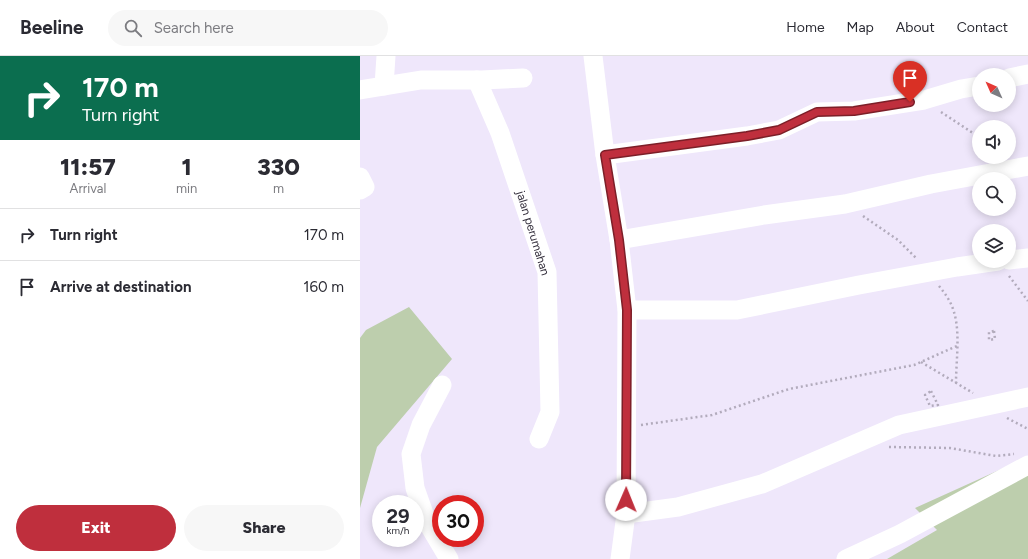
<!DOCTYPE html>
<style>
body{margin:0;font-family:Figtree,sans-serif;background:#f7f7f7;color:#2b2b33;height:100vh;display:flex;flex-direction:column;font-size:15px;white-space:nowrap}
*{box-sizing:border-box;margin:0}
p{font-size:13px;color:#7c7c81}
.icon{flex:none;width:22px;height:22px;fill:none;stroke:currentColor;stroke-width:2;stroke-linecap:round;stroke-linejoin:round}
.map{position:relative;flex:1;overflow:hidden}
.details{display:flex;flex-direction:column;background:#fff;width:360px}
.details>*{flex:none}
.top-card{background:#0b6e4f;color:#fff;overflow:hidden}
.needle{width:26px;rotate:315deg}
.buttons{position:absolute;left:612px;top:12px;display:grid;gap:8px}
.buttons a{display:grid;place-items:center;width:44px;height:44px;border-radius:50%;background:#fff;box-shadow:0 2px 10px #0003;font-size:20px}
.speed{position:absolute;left:12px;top:439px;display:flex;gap:8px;font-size:20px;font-weight:700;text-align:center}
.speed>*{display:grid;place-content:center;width:52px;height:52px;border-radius:50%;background:#fff;box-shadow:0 2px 10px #0003;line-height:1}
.speed small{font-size:10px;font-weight:400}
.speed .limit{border:6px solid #d22;background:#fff;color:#111}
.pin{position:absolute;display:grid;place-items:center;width:34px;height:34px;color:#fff;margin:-41px -17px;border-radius:50% 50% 50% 0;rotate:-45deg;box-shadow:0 0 4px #0007}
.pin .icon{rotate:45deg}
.me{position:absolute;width:44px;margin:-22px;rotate:1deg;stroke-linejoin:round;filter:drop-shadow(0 0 3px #0008)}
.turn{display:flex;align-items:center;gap:14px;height:84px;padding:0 16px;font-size:18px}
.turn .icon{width:52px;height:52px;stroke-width:2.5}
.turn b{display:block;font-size:28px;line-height:34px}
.eta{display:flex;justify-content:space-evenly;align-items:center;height:68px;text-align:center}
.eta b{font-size:24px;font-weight:800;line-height:28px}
.primary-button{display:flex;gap:8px;margin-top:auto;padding:8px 16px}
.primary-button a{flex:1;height:46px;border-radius:24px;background:#bf2f3d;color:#fff;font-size:16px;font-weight:800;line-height:46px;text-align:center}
.primary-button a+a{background:#f7f7f7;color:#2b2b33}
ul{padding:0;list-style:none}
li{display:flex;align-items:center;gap:12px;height:52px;padding:0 16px;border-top:1px solid #e1e1e2}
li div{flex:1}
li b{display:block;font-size:15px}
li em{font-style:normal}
header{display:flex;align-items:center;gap:24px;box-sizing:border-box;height:56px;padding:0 20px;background:#fff;border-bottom:1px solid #e1e1e2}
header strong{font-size:19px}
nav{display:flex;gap:22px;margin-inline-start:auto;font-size:14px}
.search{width:280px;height:36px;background:#f7f7f7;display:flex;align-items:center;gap:10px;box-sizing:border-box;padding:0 14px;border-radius:22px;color:#7c7c81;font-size:15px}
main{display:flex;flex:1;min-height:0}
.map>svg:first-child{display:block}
</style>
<header>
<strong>Beeline</strong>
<div class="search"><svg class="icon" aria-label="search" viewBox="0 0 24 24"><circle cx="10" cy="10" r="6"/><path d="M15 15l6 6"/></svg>Search here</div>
<nav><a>Home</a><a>Map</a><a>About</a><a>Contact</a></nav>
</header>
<main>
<section class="details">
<div class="top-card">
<div class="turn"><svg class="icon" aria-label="right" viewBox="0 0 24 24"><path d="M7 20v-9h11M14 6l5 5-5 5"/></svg><div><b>170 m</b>Turn right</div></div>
</div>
<div class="eta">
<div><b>11:57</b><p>Arrival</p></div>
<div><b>1</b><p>min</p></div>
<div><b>330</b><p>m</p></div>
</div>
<ul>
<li><svg class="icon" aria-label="right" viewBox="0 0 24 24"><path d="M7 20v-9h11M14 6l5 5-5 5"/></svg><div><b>Turn right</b></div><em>170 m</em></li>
<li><svg class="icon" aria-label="arrive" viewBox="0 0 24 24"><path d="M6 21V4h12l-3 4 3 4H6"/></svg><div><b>Arrive at destination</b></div><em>160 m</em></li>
</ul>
<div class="primary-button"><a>Exit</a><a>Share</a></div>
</section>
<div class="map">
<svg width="668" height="503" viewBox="0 0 668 503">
<rect width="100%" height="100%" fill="#efe7fb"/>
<g fill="#bdcead">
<polygon points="49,251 92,303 17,391 0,452 0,282 6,274"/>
<polygon points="668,401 668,503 527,503 577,474 555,452"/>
</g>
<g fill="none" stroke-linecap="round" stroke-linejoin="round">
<g stroke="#b2abbc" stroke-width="2.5" stroke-dasharray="2 3" stroke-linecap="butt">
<polyline points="581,56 619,81"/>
<polyline points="503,160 538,184 557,203"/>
<polyline points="649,220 668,245"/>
<path d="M579,230C583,235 587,240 590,246C602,269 596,301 596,327"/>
<polygon points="634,275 635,283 629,284 629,276"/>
<polyline points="561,306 613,337"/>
<polygon points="571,335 578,349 570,350 565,339"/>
<polyline points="647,362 668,373"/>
<polyline points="281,369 352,359 429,333 554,309 597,290"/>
<polyline points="529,391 590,392 636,400 654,398"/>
</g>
<g stroke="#fff" stroke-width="19">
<polyline points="233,0 245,99 259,184 267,254 266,458 260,503"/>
<polyline points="649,22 668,18"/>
<polyline points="117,24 140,77 187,216 190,356 179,383"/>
<polyline points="24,30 26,0"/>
<polyline points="0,34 61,24 122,24 163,22"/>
<polyline points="245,99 387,80 419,74 457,56 494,55 564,44 601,33 619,30"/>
<polyline points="0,121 5,131 0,134"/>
<polyline points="259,184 404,159 485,148 571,128 668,110"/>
<polyline points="649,204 668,202"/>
<polyline points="267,254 377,254 499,229 597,211 638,205"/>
<polyline points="82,329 61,369 51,398 55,432 67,466 89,503"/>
<polyline points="266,458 318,451 402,428 539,369 668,341"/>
<polyline points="486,503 540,478 668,409"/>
</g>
</g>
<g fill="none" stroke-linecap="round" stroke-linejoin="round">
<defs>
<polyline id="route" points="266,444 267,254 259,184 245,99 387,80 419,74 457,56 494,55 550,46"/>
</defs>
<use href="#route" stroke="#7c1f28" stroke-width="10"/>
<use href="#route" stroke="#bf2f3d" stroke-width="7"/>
</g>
<g text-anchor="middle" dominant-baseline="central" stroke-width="3" stroke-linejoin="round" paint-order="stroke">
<g font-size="12" fill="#393441" stroke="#fff">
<text transform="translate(173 177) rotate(73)">jalan perumahan</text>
</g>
</g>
</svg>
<div class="buttons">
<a><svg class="needle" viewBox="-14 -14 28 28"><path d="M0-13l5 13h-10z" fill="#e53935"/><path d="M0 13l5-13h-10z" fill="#7c7c81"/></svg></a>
<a><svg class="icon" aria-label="sound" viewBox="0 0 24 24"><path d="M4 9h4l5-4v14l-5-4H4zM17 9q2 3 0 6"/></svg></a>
<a><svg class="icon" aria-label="search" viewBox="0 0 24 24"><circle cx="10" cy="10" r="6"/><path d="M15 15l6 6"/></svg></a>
<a><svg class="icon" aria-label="layers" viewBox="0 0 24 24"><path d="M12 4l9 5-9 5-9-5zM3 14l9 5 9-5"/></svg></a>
</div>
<div class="speed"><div>29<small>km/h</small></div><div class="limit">30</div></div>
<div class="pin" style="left:550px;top:46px;background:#d93025"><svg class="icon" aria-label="arrive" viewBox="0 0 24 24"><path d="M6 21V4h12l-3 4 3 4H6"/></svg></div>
<svg class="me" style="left:266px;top:444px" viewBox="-20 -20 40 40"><circle r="19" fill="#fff"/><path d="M0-13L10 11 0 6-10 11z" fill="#bf2f3d"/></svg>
</div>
</main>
